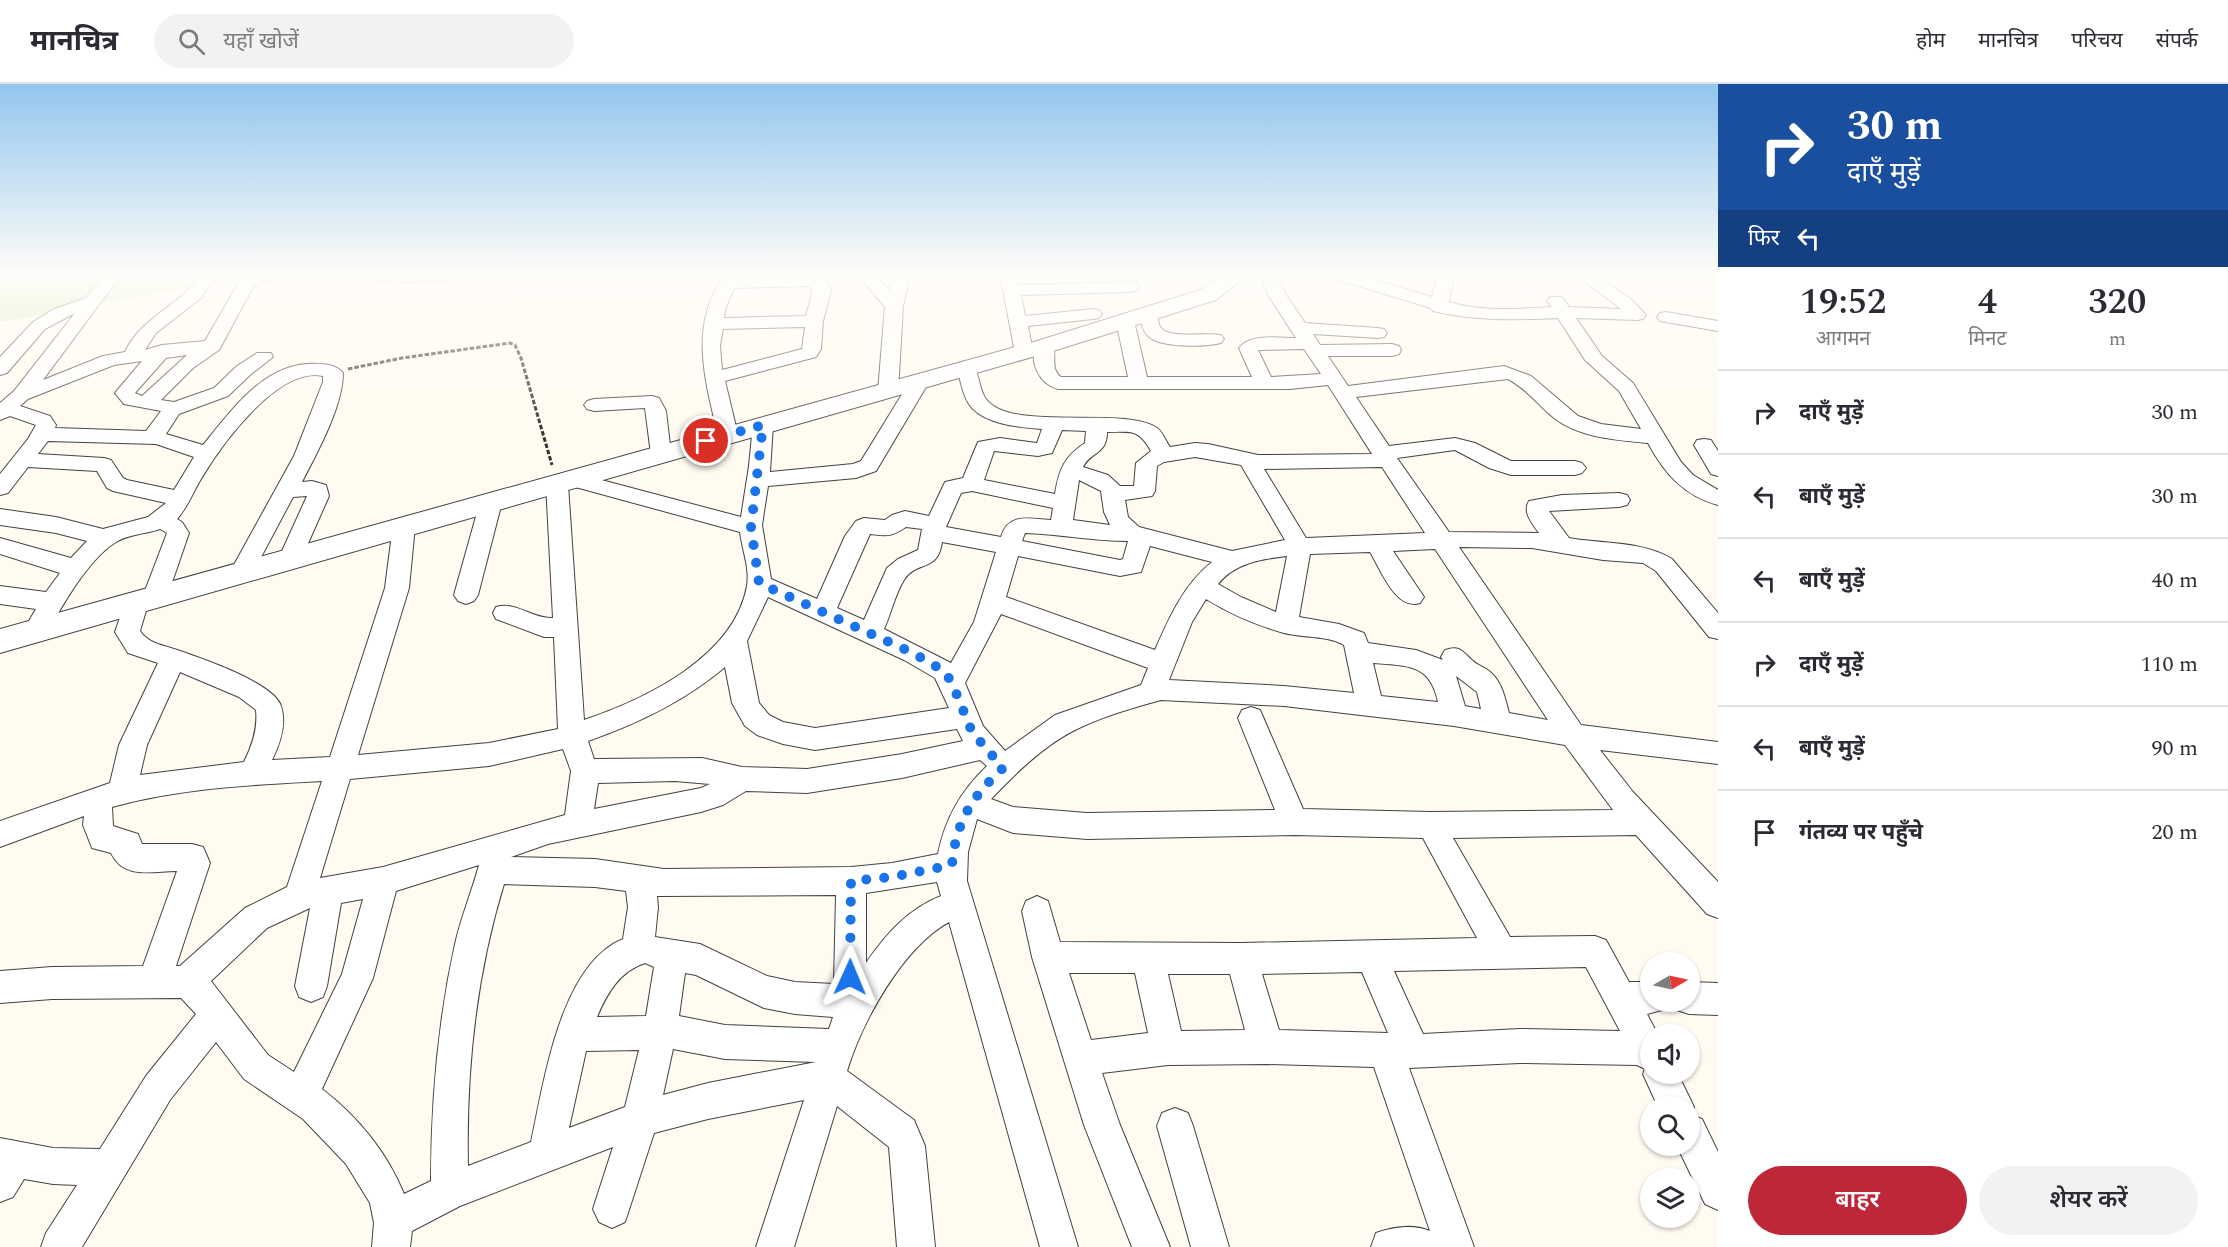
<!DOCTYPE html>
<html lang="hi">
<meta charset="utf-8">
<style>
body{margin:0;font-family:Spectral,"Noto Sans Devanagari",serif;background:#f2f2f3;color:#2b2b33;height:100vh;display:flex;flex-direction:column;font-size:22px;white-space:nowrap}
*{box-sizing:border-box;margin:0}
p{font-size:20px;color:#7c7c81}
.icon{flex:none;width:33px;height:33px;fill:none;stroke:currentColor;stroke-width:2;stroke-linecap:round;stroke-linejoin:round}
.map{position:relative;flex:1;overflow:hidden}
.drawer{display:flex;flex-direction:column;background:#fff;width:510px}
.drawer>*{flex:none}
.banner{background:#1a4fa0;color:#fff;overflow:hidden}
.needle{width:39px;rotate:81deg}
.controls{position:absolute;left:1640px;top:868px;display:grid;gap:12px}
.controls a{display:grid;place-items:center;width:60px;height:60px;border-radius:50%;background:#fff;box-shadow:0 2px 4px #0004;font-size:30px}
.pin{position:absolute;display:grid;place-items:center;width:51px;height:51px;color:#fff;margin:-26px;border:3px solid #fff;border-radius:50%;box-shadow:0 2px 6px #0007}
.me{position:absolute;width:66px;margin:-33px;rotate:1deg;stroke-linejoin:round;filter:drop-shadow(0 0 4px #0008)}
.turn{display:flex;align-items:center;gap:21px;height:126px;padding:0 30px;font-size:27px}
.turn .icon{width:78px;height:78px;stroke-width:2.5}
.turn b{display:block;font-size:42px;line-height:51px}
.then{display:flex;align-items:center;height:57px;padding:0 30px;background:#0003;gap:12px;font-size:22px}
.eta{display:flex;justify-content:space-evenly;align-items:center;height:102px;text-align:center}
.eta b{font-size:36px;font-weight:600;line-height:42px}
.button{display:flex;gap:12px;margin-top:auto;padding:12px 30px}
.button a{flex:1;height:69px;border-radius:36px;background:#be2738;color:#fff;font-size:24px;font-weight:600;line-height:69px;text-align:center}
.button a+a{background:#f2f2f3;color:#2b2b33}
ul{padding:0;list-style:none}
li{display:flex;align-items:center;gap:18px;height:84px;padding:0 30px;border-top:2px solid #e1e1e2}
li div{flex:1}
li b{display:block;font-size:22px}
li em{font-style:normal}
header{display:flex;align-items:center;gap:36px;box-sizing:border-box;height:84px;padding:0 30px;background:#fff;border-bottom:2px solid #e1e1e2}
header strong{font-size:28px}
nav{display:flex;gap:33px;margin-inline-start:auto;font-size:21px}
.search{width:420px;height:54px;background:#f2f2f3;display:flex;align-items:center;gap:15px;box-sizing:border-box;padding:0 21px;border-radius:33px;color:#7c7c81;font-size:22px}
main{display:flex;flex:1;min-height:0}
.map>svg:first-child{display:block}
</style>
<header>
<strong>मानचित्र</strong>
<div class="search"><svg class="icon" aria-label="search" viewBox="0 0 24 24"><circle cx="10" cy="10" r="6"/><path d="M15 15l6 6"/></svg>यहाँ खोजें</div>
<nav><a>होम</a><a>मानचित्र</a><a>परिचय</a><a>संपर्क</a></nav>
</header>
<main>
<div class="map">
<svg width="1718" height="1163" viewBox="0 0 1718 1163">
<rect width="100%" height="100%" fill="#fffbf0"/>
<polygon fill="#d5e9ba" points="0,191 254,191 0,238"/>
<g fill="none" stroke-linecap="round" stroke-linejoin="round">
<defs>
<g id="minor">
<path d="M104,191H121L43,296L103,272L125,268C141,233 180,222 201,191H217L201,214L156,249L145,266L162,261L205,257L240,196L250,191H278L276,195L263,197L253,203L219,266L193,284L161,316L174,318L214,304L237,282L257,269H271L273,273L251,290L228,312L179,330L166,350L203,361C232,326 265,277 317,280C326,280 337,281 343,289C343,322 317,369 302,398L312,397L326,401L329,412L298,482L290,484L282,482L278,476L307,412L293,413L250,494L242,496L234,494L230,488L294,372L323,298V292C278,282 221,361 201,395C193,408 188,423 177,435L182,438L189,449L167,513L163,519L155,522L148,520L140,547C150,561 165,561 180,567C203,575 274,599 281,622C287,640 280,660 272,676L330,673L385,504L393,442L396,437L404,434L412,437L415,442L409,504L358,671L489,659L558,645L554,553H544L496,535L493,529L496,523C516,517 533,535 553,534L546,399L549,394L557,392L565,395L567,391L575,389L741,433L749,382L753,341L756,337L763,335L770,337L773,341L770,388L853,380L861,377L912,294H926L929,298L876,387L856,394L768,402L762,441L771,495L817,515L845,452L856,437L864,434L885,436L892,431L905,427L929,432L945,398L963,394L978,358L1000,354L1037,359L1042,345C1020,343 988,341 972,324C963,314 961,297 957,285L959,281H973C980,291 979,306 986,315C1011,349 1126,321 1157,344C1163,348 1166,358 1170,363L1195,359L1208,360L1258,371L1372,370L1328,301L1290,305H1058C1039,300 1027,276 1038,258H1052C1058,270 1049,284 1061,293H1128L1116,237L1119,233H1131L1134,237L1147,293H1252L1239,264C1250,249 1280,254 1296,254L1268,211L1260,191H1276L1286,211L1305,239L1378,244L1384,245L1387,249L1384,253L1378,254L1313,250L1320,261L1392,260L1399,262L1401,266L1399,270L1392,272H1328L1348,302L1504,282L1531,292L1578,332L1601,340L1641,345L1619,307L1585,276L1558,234C1515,236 1474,237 1433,227L1431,224L1336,195L1334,191H1359L1432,213L1438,191H1454L1449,218C1482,228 1517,225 1552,223L1547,217L1550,213H1562L1569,223L1621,225L1576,191H1595L1631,215L1646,231L1643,235L1637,236L1576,234L1602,272L1633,299L1681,378L1693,391L1718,406V421C1684,412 1664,389 1648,359C1617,356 1580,354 1554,334C1538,321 1527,305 1508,295L1356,313L1389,362L1455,354L1475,359L1511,377H1575L1582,379L1586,384L1582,389L1575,391H1511L1489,384L1455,366L1397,374L1449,448L1539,449C1532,439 1522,428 1529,417L1562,411L1619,409L1627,411L1630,416L1627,421L1619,423L1549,427L1569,454C1601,460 1644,457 1672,475L1718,529V555L1709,553L1656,487L1643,479L1603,476L1532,464L1459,463L1581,641L1718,658V680L1600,666L1633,708L1718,798V834L1707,830L1636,751L1453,754L1510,853L1595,852L1606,856L1629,898H1650V918H1665L1662,926L1647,930L1658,951H1650V990H1678L1694,1023L1690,1031L1702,1035L1718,1068V1126L1705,1120L1677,1062H1689V1023H1658L1643,990L1645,985L1637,981L1520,979L1409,984L1474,1163H1371L1376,1149C1393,1143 1414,1140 1430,1147L1374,983L1267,980L1168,981L1102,989L1120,1041L1170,1163H1132L1084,1041L1032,873L1022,827L1026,817L1037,812L1048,817L1060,858L1242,859L1477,854L1423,754L1294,751L1087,755L1013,749L977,735L968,768L967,797L1078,1163H1040L949,838C902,864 862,938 847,987L914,1036L925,1062L935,1163H897L889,1063L837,1022L794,1163H756L804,1016L708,1035L654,1049L625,1138L612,1144L599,1138L593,1125L613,1063L460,1122L412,1147L410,1163H372L374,1139L370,1119L346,1080L303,1035L244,995L216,958L170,1016L82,1163H41L46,1149L77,1101L53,1100L24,1095L13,1113L0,1118V1054L53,1064L100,1065L146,992L196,930L181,914L52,915L0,919V887L52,883L143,882L177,787C152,787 124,796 111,769L92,764L83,741L84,732L0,763V737L110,699L119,661L158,579L128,569L115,548L127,513L136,510L143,512L167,449L160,445C146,450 129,450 116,458C87,476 61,524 44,554L35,556L26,554L23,547L36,525L0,520V502L46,508L60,489L0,470V454L71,474L87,457L56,449L0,441V425L56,433L103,445L148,433L166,419L113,407L107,404L97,387L28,383L8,409L0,411V390L28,355L36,341L10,332L0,336V319L14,307L75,229L45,245L7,289L0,291V273L33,238L54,225L86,214ZM1304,265L1321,290L1271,293L1258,266ZM187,271L142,312L135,309L166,274ZM142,277L115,309L124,320L161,327L146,347L55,344L56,341L50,332L20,322L28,315L114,281ZM1062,346L1086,347L1085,359C1064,373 1059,385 1055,410L984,396L994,367L1038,372L1052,369ZM1107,348C1131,348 1138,344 1151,367L1136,379L1134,402H1120L1108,391L1083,383C1091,367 1107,371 1107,348ZM48,357L156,360L194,373L174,406L127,396L123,394L111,376L104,374L38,370ZM1195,373L1241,381L1285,456L1232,467L1139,443L1128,433L1125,416L1152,412L1155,407L1157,382L1164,378ZM1382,383L1425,449L1306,454L1264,385ZM1079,396L1101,407L1104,428L1110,441L1073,436ZM568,401L740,448C742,465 750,484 747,502C734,573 646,615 584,636ZM972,407L1053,424L1051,436C1030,435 1008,428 1001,453L946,443L961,409ZM906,443L922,445L918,466L898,475L887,484L864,536L837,524L870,450C888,452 891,453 906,443ZM1025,449C1060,450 1093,457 1128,457L1123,475L1120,476L1022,457ZM942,458L996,468L974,538L951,579L884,545C891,530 895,510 904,496C916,476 938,489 942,458ZM1150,462L1212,478C1184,500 1169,534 1155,566L1006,513L1018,472L1120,492L1141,488ZM1435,465L1548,636L1509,629C1505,614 1502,597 1489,587C1484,583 1477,581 1473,577C1462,568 1461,561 1445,566L1441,573L1443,576L1416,566L1368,559L1364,549L1339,540L1299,533L1310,470L1370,468C1381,486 1396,527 1420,519L1424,513L1393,467ZM1287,472L1276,528L1241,513L1218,500C1235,479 1261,475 1287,472ZM768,513L904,576L935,594L949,624L815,644L783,638L769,631L759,619L747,557ZM1206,515C1230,530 1256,541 1284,549C1303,554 1326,551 1344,561L1354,609L1284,602L1169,596L1192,538ZM1001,530L1148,584L1141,601L1055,631L1005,667L983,642L965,599ZM1373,579C1407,582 1430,579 1438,618L1381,612ZM725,583L732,619L745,642L757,651L783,660L815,666L957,645L963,657L902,670L807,685L742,683L702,674L594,675L588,657C637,640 685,617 725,583ZM180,588L239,613L256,626C258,645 252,662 244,678L140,691L147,661ZM1456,592L1477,608L1481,625L1465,622ZM1161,616L1284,622L1454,642L1565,661L1613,726L1431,728L1303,725L1260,626L1251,623L1242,626L1238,634L1275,726L1087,729L1013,723L991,715C1015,690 1042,663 1073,647C1100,633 1132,624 1161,616ZM563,665L571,687L565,731L383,783L320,794L350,695L489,682ZM980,676L987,682C961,707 945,734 938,770L892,779L851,783L664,785L595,775L511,773L548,760L701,728L723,721L746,707L807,709L902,694ZM322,697L287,803L245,824L180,882H176L210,779L203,763L192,760H142L138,750L113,742L112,723C180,704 252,701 322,697ZM675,697L710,700L701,704L594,725L598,699ZM479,781C472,807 461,833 455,860C438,937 431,1018 431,1097L404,1110C387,1068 358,1033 322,1005L373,894L396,807ZM937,798L941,812C908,825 886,850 866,879V809ZM504,800L595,803L626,807L628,823L623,855C560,881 544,998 531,1058L468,1082C466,987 476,891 504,800ZM836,811L834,900L795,898L767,892L700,860L655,853L658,823L657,812ZM363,815L342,890L294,988L268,971L211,897L267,844L310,824L295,902L299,913L311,918L323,913L327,902L341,819ZM645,879L654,883L646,932L597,933C607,909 620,887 645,879ZM1586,883L1620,947L1520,945L1423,950L1394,887ZM1362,888L1388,949L1279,946L1262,890ZM685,889L696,891L764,924L795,930L833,933L829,945L725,941L679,932ZM1069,889H1135L1148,949L1091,956ZM1168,890H1230L1245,946L1181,947ZM673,965L725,975L816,978L708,999L663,1011ZM639,966L625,1023L569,1044L586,967Z"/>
<path d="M373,191H456L454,195L448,196C424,197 399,200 375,195Z"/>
<polygon points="858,191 875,191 889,206 894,191 910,191 903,222 898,307 895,311 881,311 878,307 885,223"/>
<polygon points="1000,191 1016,191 1019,201 1130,198 1136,199 1139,203 1136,207 1130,208 1021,211 1025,232 1093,225 1099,226 1102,230 1099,234 1093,235 1028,242 1033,268 1031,272 1017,272 1015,268"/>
<polygon points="1206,191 1231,191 1240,196 1237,200 1231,201 1208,195"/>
<path d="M809,192L827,197L831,206L823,237L821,265L816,273L725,297L738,351L735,355L728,357L721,355L718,351C706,300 689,244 721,197L739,193ZM808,202L813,206L806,232L724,234L726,223L734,204ZM805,243L802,265L722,286L720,262L723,245Z"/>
<path d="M1149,225L1155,226C1159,232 1157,239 1161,244C1169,255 1208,248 1221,251L1224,255L1221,259C1205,263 1160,264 1148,252C1142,246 1141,238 1140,230L1143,226Z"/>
<polygon points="1666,228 1718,237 1718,247 1660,237 1657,233 1660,229"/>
<polygon points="652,312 659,314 666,327 671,370 668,375 661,377 654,375 651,370 645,324 594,327 587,325 584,321 587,317 594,315"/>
<polygon points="1704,355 1711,356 1718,367 1718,392 1711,390 1694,361 1697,356"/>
<polygon points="491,411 499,413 502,418 478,511 474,517 466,520 458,517 454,511 480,418 483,413"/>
<polygon points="1689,898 1718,899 1718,931 1689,930 1677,926 1674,918 1689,918"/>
<polygon points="1175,1024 1188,1029 1193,1042 1229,1163 1191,1163 1157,1042 1162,1029"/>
</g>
<polygon id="tertiary" points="1224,191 1247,191 1216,216 1053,267 0,569 0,545 1037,257 1200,206"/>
</defs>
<use href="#minor" stroke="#424242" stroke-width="2"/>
<use href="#tertiary" stroke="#424242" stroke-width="2"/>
<polyline stroke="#313131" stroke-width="3" stroke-dasharray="4.5 2" stroke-linecap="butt" points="348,285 402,274 510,259 515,261 521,274 552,381"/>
<use href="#minor" fill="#fff" fill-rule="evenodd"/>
<use href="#tertiary" fill="#fff" fill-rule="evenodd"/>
</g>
<linearGradient id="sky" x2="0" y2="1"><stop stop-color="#93c6ee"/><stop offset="0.54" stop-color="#fffdf8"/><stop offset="1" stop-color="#fffdf8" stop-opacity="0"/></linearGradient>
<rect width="1718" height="354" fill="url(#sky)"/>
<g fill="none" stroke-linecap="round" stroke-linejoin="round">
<path stroke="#1a73e8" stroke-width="10" stroke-dasharray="0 18" d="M706,357L763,341L751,443L759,499L913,569L944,587L952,599L972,648L1003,684C972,713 956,737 952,781L892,793L851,797L850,893"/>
</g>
</svg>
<div class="controls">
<a><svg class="needle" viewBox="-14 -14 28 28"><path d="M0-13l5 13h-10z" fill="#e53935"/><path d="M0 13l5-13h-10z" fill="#7c7c81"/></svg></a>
<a><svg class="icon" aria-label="sound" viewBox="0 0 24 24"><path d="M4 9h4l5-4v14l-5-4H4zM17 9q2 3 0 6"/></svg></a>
<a><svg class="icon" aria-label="search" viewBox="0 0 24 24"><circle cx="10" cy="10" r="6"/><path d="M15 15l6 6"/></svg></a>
<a><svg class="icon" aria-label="layers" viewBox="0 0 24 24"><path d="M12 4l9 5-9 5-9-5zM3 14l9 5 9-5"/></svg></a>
</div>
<div class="pin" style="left:706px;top:357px;background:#d93025"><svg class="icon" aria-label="arrive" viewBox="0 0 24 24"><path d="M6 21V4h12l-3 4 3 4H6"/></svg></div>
<svg class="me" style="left:850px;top:893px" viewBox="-20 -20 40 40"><path d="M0-17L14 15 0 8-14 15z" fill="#1a73e8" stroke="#fff" stroke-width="4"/></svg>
</div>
<section class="drawer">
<div class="banner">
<div class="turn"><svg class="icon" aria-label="right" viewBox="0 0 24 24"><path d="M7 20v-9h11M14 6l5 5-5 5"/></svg><div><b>30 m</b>दाएँ मुड़ें</div></div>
<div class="then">फिर<svg class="icon" aria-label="left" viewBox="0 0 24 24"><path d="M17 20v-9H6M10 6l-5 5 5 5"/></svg></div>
</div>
<div class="eta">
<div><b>19:52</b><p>आगमन</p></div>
<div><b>4</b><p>मिनट</p></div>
<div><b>320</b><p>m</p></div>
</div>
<ul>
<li><svg class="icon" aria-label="right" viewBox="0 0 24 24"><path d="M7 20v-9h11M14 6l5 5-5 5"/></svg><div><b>दाएँ मुड़ें</b></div><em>30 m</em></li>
<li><svg class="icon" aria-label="left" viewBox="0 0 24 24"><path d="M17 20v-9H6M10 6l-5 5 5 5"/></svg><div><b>बाएँ मुड़ें</b></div><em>30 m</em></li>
<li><svg class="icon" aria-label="left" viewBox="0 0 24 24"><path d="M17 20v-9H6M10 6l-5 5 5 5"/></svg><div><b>बाएँ मुड़ें</b></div><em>40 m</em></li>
<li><svg class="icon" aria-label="right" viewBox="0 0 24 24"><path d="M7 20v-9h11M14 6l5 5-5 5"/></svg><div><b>दाएँ मुड़ें</b></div><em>110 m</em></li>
<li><svg class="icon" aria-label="left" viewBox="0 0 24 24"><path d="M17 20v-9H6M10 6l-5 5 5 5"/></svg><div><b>बाएँ मुड़ें</b></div><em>90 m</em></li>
<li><svg class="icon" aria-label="arrive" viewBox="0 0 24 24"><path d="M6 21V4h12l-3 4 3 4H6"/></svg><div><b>गंतव्य पर पहुँचे</b></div><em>20 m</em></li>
</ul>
<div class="button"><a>बाहर</a><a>शेयर करें</a></div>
</section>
</main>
